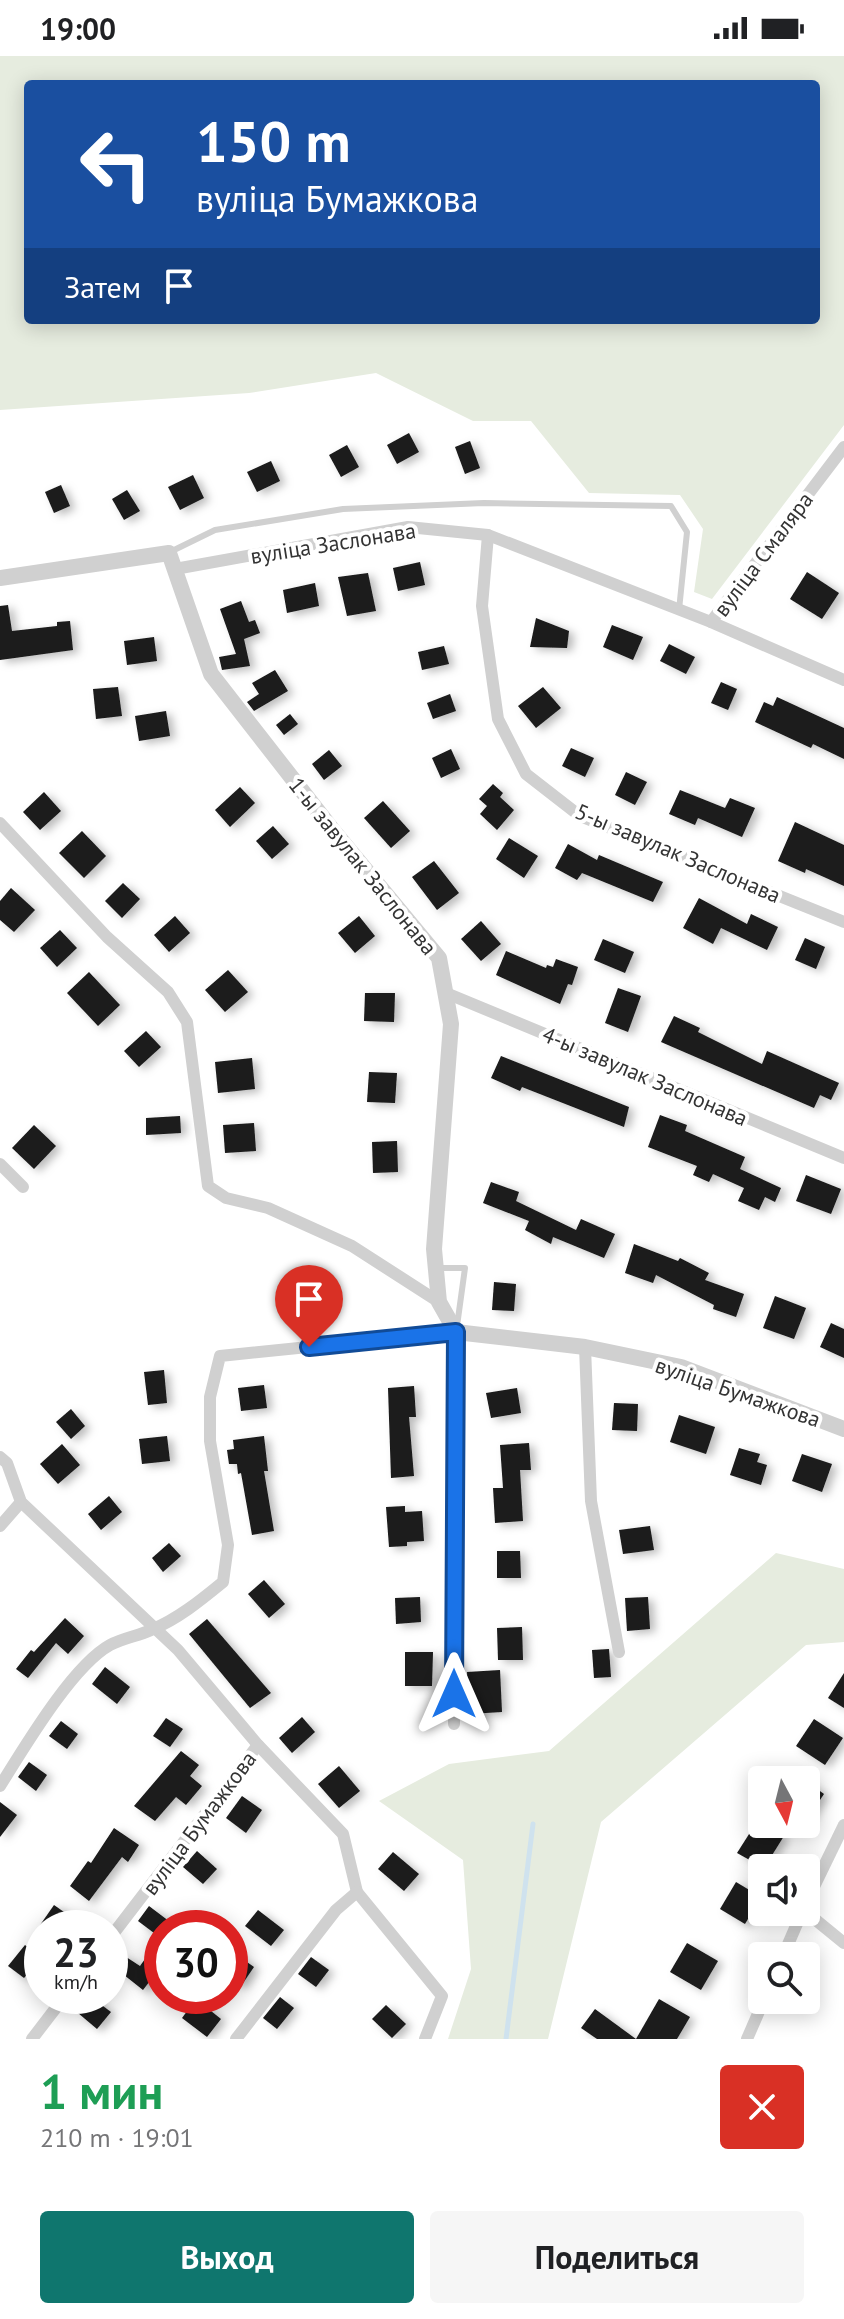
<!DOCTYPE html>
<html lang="ru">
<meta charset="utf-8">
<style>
body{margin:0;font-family:"PT Sans",sans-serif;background:#f6f6f6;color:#202124;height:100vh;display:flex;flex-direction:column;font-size:30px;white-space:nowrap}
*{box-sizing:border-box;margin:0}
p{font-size:26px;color:#757577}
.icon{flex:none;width:44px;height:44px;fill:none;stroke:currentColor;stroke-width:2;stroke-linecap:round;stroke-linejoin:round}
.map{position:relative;height:1983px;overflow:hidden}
.panel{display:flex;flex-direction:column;background:#fff;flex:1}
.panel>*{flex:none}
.banner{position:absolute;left:24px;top:24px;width:796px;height:244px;border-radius:8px;box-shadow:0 4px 20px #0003;background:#1a4fa0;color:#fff;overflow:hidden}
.needle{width:52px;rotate:173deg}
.buttons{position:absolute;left:748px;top:1710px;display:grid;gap:16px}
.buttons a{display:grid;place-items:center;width:72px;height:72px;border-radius:8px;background:#fff;box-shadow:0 4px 20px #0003;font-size:40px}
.speed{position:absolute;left:24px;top:1854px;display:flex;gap:16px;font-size:40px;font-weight:700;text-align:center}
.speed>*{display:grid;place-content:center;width:104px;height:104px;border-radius:50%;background:#fff;box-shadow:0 4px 20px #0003;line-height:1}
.speed small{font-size:20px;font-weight:400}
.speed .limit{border:12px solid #d22;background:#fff;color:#111}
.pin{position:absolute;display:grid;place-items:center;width:68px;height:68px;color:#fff;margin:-82px -34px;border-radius:50% 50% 50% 0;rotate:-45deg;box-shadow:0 0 8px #0007}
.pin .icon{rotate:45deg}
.me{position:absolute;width:88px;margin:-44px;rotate:0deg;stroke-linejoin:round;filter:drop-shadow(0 0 6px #0008)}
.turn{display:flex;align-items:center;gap:28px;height:168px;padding:0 40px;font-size:36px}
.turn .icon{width:104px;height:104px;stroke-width:2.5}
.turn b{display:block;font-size:56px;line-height:68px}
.then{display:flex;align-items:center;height:76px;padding:0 40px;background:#0003;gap:16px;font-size:30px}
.round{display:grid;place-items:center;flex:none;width:84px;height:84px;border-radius:8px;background:#f6f6f6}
.overview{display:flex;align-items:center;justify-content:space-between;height:136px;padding:0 40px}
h1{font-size:48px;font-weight:700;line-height:60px;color:#1e9e55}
.primary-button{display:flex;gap:16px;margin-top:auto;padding:16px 40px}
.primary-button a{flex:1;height:92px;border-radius:8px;background:#0f766e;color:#fff;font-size:32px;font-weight:700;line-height:92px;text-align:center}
.primary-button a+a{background:#f6f6f6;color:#202124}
.status{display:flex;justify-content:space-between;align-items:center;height:56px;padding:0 40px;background:#fff;direction:ltr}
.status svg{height:22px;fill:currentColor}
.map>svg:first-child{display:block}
</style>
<div class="status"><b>19:00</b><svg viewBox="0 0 49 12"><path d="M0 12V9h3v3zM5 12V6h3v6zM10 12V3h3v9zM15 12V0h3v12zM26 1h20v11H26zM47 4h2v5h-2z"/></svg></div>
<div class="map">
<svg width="844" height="1983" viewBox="0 0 844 1983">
<defs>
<filter id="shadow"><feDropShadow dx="5.5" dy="3" stdDeviation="4" flood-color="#0004"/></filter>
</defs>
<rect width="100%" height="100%" fill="#fff"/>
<g fill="#e6ecdf" fill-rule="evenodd">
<path d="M0,0H844V369L712,543L694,536L703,473L680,439L589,437L531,365H473L376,317L249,337L0,354ZM28,28H816V264H28Z"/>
<polygon points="776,1497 844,1513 844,1586 806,1589 601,1766 548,1983 448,1983 471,1913 463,1804 379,1745 449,1708 549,1695"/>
</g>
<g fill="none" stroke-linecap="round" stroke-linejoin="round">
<polyline stroke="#cfe2ee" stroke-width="5" points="506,1983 533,1768"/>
</g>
<g fill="#1a1a1a" filter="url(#shadow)">
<polygon points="409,377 419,396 397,408 387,389"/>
<polygon points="470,385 480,412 465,418 455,391"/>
<polygon points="347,389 359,411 341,421 329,399"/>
<polygon points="271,405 280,425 257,436 247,416"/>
<polygon points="193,419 204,442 180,454 168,431"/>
<polygon points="61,429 70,450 54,457 45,436"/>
<polygon points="127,434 140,455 124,464 112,443"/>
<polygon points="420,506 425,529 398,535 393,512"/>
<polygon points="807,516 839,537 822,563 790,543"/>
<polygon points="368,517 376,555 347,560 338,521"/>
<polygon points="315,527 319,550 287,557 283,534"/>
<polygon points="241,545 249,566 255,564 260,577 244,583 250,610 222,614 219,601 236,598 220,553"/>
<polygon points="8,549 12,575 57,570 57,566 70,565 73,594 0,604 0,550"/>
<polygon points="536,562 569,575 567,592 530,591"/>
<polygon points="612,569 643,581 633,604 603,591"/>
<polygon points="154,581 157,605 127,609 124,585"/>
<polygon points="669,588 695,601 686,618 660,605"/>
<polygon points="444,590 449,608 422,614 418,596"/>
<polygon points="275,614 288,635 254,655 247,646 259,638 252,627"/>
<polygon points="721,626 737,633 728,654 711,647"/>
<polygon points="118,631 122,660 96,663 93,633"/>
<polygon points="543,631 561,652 536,672 518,650"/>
<polygon points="450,638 456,655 433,663 427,647"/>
<polygon points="777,641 844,672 844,703 813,688 811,692 755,666 764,646 773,650"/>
<polygon points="166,655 170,680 139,685 135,660"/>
<polygon points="290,658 298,668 284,679 276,669"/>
<polygon points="571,692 594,702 585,721 562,710"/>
<polygon points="451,693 460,713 441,722 432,702"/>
<polygon points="329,694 342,710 324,724 312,708"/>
<polygon points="626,716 647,726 635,749 615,739"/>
<polygon points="493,728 503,737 500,741 514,754 497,774 480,758 487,750 479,743"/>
<polygon points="240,731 255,747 230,771 215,754"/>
<polygon points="680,734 725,752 730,742 755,752 742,781 698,762 695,769 669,758"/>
<polygon points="44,736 61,755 40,774 23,756"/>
<polygon points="383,745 410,775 391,792 364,762"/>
<polygon points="795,766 844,789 844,830 806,813 805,817 778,805"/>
<polygon points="273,770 289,788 272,803 256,785"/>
<polygon points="82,775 106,800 84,822 59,797"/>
<polygon points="509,782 538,800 524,822 496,803"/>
<polygon points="568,788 597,804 599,799 663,826 653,846 582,817 577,824 555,812"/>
<polygon points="434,805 459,837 437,854 412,821"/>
<polygon points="123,827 140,843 122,862 105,845"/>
<polygon points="11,832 35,854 14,876 0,864 0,845"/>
<polygon points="699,842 747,868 751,858 778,871 767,894 721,872 713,888 683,872"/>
<polygon points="175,860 190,877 169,896 154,879"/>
<polygon points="359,860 375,880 355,897 338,877"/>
<polygon points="481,865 501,888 481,905 461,883"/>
<polygon points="60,874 77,892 57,911 40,892"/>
<polygon points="805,882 825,891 816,913 795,904"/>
<polygon points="603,883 634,896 625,917 594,904"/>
<polygon points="506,895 546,912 547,909 553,911 556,903 578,911 572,929 568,928 560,948 496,919"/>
<polygon points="228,914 248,936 225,956 205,934"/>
<polygon points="89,916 120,949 98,970 67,937"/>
<polygon points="618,932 641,940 628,976 605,967"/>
<polygon points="365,937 395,937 394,966 364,965"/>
<polygon points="674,960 700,972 698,976 762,1008 767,995 839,1027 831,1044 820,1039 814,1052 661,986"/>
<polygon points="146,975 161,991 139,1011 124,995"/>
<polygon points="501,1000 629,1051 624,1071 522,1031 520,1035 491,1022"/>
<polygon points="252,1002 255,1033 218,1037 215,1006"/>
<polygon points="369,1016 397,1017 395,1047 367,1046"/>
<polygon points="660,1059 687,1069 685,1075 745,1101 740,1113 781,1132 775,1146 765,1141 759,1154 738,1145 744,1132 713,1118 709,1126 693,1119 697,1110 648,1091"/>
<polygon points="180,1060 181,1077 146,1079 146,1062"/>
<polygon points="254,1067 256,1095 225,1097 223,1069"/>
<polygon points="34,1069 56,1090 34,1113 12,1092"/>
<polygon points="397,1085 398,1116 373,1117 372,1086"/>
<polygon points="806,1119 841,1133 831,1158 796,1145"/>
<polygon points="491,1126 519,1136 516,1145 576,1174 581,1163 615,1178 604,1202 553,1181 551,1188 525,1174 529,1165 483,1147"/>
<polygon points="634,1188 678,1205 680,1202 709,1217 705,1224 744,1238 736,1261 713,1253 714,1249 656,1219 653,1227 625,1217"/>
<polygon points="494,1226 516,1228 514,1255 492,1254"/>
<polygon points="775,1240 806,1252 794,1283 763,1272"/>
<polygon points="831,1267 844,1273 844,1302 820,1291"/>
<polygon points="164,1314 167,1347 148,1349 144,1316"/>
<polygon points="264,1329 267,1352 241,1355 238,1332"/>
<polygon points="414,1330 416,1361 409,1361 414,1420 391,1422 388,1332"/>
<polygon points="517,1332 521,1357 491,1362 486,1337"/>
<polygon points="614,1347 638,1348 637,1375 612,1374"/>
<polygon points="71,1353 85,1370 71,1383 56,1366"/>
<polygon points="679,1359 715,1371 706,1398 670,1386"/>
<polygon points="167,1380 170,1405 142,1408 139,1383"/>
<polygon points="264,1380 268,1415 264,1415 274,1475 252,1479 241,1417 238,1418 237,1408 229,1408 227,1394 234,1393 233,1384"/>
<polygon points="529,1387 531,1414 520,1414 523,1465 495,1467 493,1432 503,1432 500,1389"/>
<polygon points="62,1388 80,1409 58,1428 40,1408"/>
<polygon points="739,1392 760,1398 757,1406 767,1409 761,1429 730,1419"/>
<polygon points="802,1398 832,1408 822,1436 792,1425"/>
<polygon points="109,1440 122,1456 101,1474 88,1458"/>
<polygon points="405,1450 405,1456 422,1455 424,1485 407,1486 407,1490 389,1491 386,1451"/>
<polygon points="650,1470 654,1494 623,1498 619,1474"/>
<polygon points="169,1487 181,1500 163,1516 152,1502"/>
<polygon points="497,1495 520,1495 521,1522 497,1522"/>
<polygon points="264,1524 285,1548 269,1562 248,1538"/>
<polygon points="420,1541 421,1566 396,1568 395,1542"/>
<polygon points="648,1541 650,1573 627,1575 625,1542"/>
<polygon points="65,1562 84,1580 68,1598 56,1587 28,1622 16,1613 31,1594 34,1596"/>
<polygon points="207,1563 271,1637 250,1652 189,1578"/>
<polygon points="522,1571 523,1604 498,1604 497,1572"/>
<polygon points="609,1593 611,1621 594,1622 592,1594"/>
<polygon points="405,1596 433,1596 432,1630 405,1630"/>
<polygon points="105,1611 130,1631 117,1648 92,1628"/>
<polygon points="500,1614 502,1656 469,1658 467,1616"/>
<polygon points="844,1617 844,1652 828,1642"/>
<polygon points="302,1661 315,1676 292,1697 279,1682"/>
<polygon points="166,1662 183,1673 170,1691 153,1680"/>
<polygon points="814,1663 843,1682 825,1709 796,1690"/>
<polygon points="61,1665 78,1678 67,1693 49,1680"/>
<polygon points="181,1695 199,1709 190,1720 202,1730 186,1749 176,1741 155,1765 134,1750"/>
<polygon points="29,1706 47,1719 36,1735 18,1721"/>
<polygon points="339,1710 360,1735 339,1752 318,1728"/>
<polygon points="806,1725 824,1738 806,1765"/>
<polygon points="242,1740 262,1754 246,1777 226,1762"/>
<polygon points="0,1746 17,1759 0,1781"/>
<polygon points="758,1764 784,1780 764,1812 737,1797"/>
<polygon points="114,1772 139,1789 128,1806 122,1801 89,1845 70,1830 88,1805 91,1807"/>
<polygon points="197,1795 217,1813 203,1828 183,1811"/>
<polygon points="393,1796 419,1818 404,1835 378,1813"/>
<polygon points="736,1826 761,1841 745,1868 720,1853"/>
<polygon points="54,1849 74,1863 68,1872 38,1872"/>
<polygon points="149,1850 178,1872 162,1872 162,1883 138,1865"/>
<polygon points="258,1854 284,1874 271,1890 245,1870"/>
<polygon points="687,1887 718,1905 701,1934 670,1916"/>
<polygon points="25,1889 41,1902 24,1922 8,1910"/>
<polygon points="230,1894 254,1911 241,1930 230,1923"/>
<polygon points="123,1899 140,1910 145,1903 159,1913 143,1934 114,1911"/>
<polygon points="311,1901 329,1914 316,1931 298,1918"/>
<polygon points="91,1941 111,1956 97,1973 78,1957"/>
<polygon points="280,1941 294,1952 277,1973 263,1962"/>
<polygon points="196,1943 221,1963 207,1981 182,1962"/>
<polygon points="659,1943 690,1961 677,1983 636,1983"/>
<polygon points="386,1949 406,1968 392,1982 372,1963"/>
<polygon points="595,1953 636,1983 597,1983 581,1972"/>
</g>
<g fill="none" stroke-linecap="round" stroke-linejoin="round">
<g stroke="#d0d0d0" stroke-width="6">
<polyline points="170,496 215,474 343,453 484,447 671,450 687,476 679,554"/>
<polyline points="439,1212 465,1212 457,1270"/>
</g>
<g stroke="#d0d0d0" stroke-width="12">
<polyline points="488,479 482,550 498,663 526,718 580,760 844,866"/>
<polyline points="175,513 408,471 488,479 711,566 844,624"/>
<polyline points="711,566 844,391"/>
<polyline points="0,767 107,881 168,936 187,966 208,1130 226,1142 268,1152 352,1190 439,1246"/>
<polyline points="446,937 844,1102"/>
<polyline points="0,1108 23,1131"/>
<polyline points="585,1291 591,1445 619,1596"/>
<polyline points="0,1401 7,1407 21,1446 178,1594 258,1689 343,1778 357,1836 442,1940 425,1983"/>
<polyline points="0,1470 21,1446"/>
<path d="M0,1730C24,1692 72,1610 110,1589C123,1582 138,1580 151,1574C178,1563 201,1544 223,1526L228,1489L210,1385V1341L220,1300L456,1276L454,1668"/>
<polyline points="806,1847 844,1769"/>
<polyline points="806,1856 844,1887"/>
<polyline points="110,1882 258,1689"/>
<polyline points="783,1900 802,1856"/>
<polyline points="32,1983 65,1940"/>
<polyline points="236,1983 336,1854 357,1836"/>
<polyline points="747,1983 764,1944"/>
</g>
<polyline stroke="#d0d0d0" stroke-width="16" points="0,522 169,497 211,618 331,772 439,902 451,968 434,1193 439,1246 456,1276 585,1291 681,1311 844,1373"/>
</g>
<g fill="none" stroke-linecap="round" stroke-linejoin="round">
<defs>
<polyline id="route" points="309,1291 456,1276 454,1638"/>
</defs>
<use href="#route" stroke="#114b97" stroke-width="20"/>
<use href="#route" stroke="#1a73e8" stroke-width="14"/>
</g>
<g text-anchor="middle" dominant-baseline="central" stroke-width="8" stroke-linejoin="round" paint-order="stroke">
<g font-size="22" fill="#333" stroke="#fff">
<text transform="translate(333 487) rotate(-9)">вуліца Заслонава</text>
<text transform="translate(763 498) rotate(-53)">вуліца Смаляра</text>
<text transform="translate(678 797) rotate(23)">5-ы завулак Заслонава</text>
<text transform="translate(363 810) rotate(51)">1-ы завулак Заслонава</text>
<text transform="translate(645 1020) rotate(23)">4-ы завулак Заслонава</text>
<text transform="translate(738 1336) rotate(19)">вуліца Бумажкова</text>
<text transform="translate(199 1767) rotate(-53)">вуліца Бумажкова</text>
</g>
</g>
</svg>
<div class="buttons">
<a><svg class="needle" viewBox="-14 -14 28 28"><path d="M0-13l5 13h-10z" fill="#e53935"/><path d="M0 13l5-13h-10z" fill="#757577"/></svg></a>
<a><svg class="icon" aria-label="sound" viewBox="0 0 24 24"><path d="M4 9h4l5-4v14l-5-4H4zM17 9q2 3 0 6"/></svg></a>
<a><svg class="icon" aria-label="search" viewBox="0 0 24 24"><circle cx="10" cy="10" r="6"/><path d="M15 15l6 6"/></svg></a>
</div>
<div class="speed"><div>23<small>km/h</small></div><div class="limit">30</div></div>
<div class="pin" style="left:309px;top:1291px;background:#d93025"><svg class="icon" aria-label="arrive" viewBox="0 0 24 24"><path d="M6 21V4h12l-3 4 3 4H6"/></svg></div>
<svg class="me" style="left:454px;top:1638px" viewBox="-20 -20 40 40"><path d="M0-17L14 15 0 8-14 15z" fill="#1a73e8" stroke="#fff" stroke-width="4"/></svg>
<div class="banner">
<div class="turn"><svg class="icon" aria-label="left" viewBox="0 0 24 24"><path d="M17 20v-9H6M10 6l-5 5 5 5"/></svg><div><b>150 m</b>вуліца Бумажкова</div></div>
<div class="then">Затем<svg class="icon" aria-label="arrive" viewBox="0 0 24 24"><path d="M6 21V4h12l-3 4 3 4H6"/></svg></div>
</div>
</div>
<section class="panel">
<div class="overview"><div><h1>1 мин</h1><p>210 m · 19:01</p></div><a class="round" style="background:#d93025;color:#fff"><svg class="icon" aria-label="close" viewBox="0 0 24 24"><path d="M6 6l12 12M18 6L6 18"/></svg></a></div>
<div class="primary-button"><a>Выход</a><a>Поделиться</a></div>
</section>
